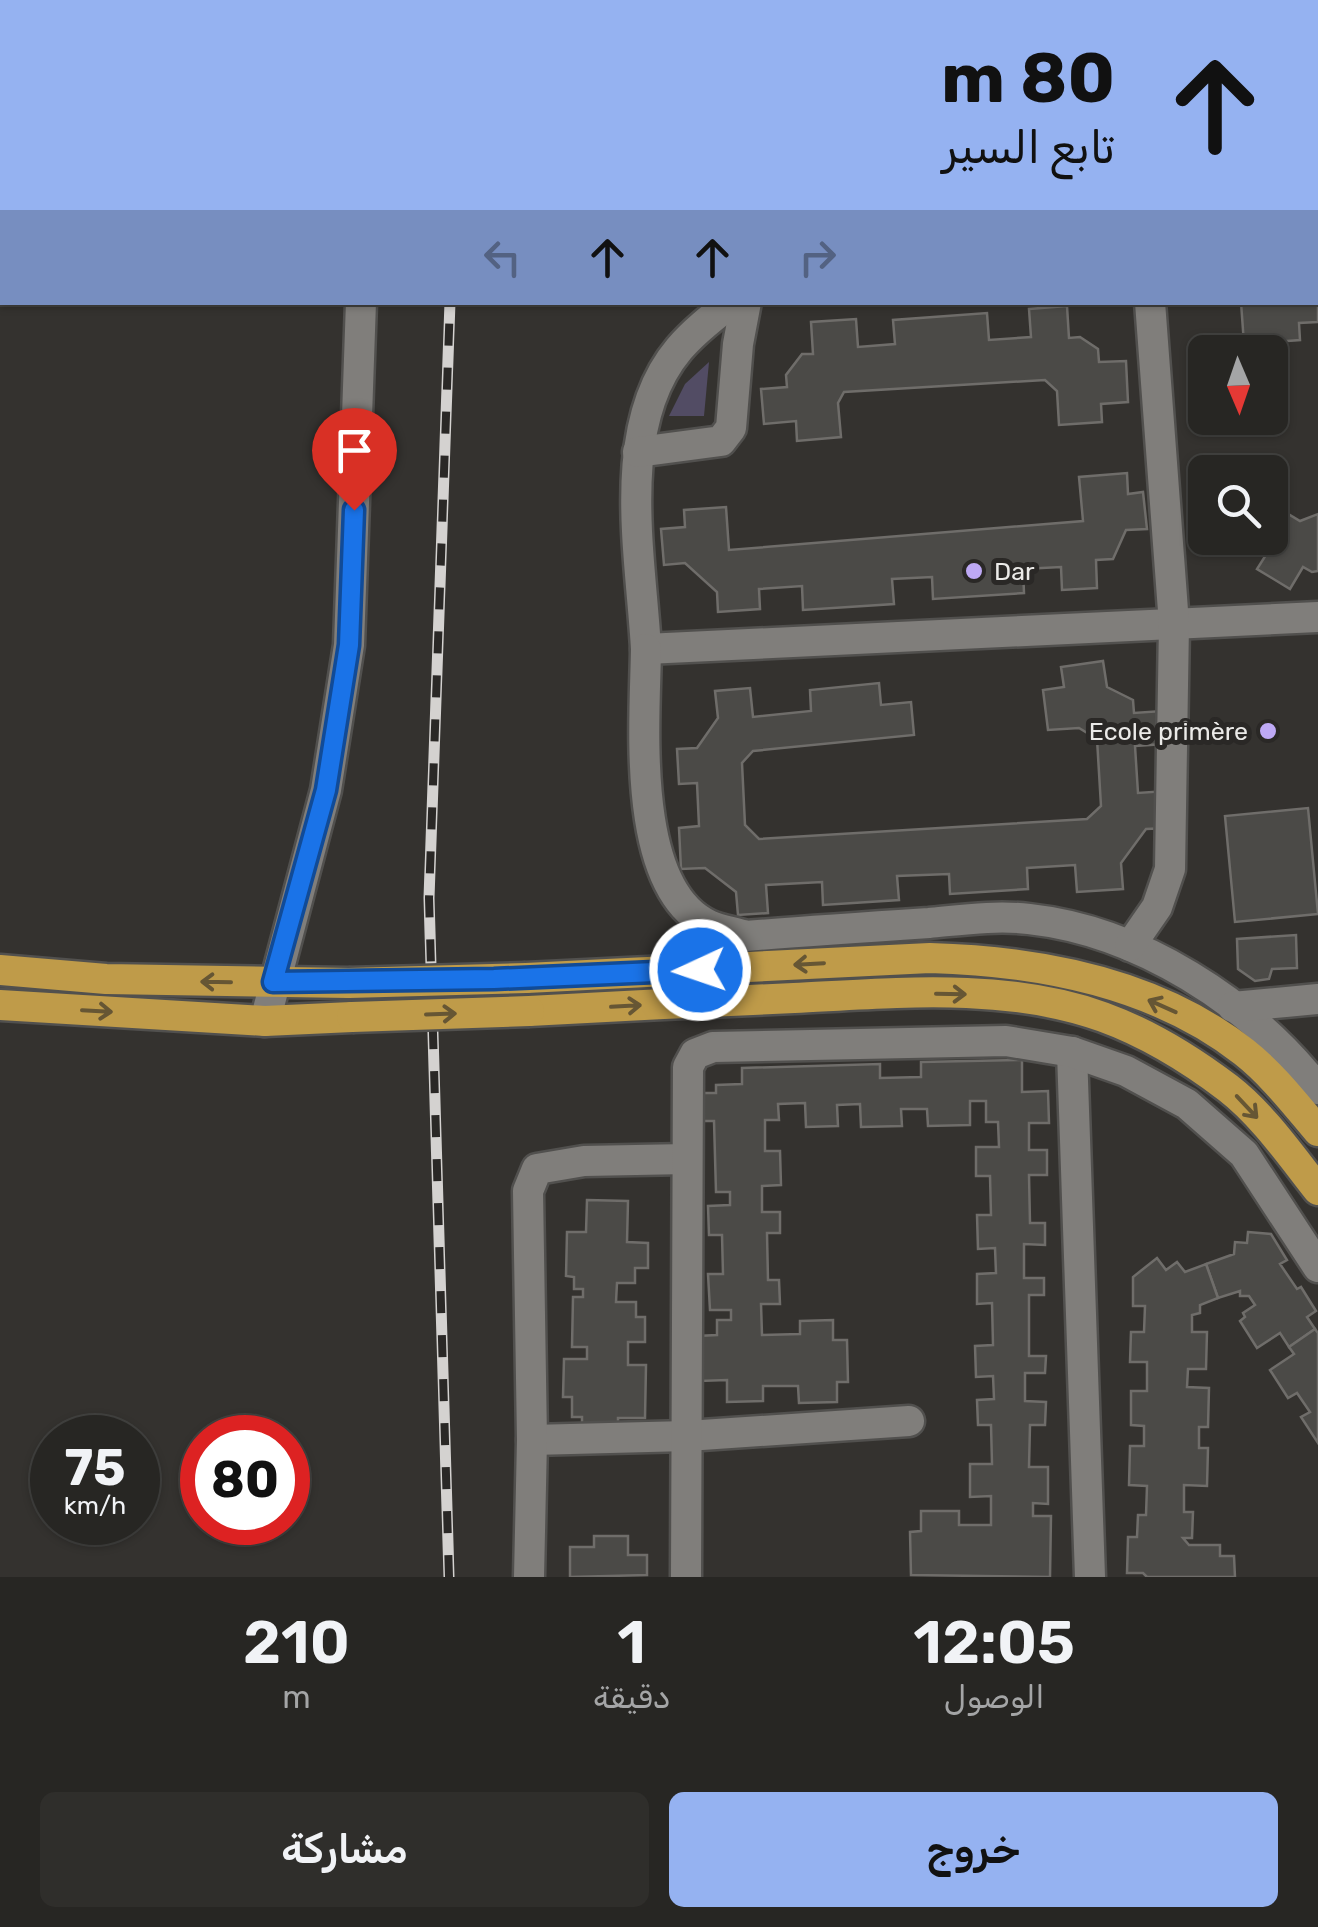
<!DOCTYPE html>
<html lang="ar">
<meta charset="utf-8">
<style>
body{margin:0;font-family:Rubik,Vazirmatn,sans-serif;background:#2f2e2b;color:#f1f3f6;direction:rtl;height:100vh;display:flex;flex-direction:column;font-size:38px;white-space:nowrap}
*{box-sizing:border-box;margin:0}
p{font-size:32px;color:#a4a5a6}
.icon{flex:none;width:55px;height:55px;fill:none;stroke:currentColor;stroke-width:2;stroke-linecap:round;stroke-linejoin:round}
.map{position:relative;height:1577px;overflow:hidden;direction:ltr}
.drawer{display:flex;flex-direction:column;background:#272623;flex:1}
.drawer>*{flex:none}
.top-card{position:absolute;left:0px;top:0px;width:1320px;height:305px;box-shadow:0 2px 8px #0004,0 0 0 2px #434341;direction:rtl;background:#95b2f1;color:#111;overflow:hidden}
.needle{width:65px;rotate:178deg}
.buttons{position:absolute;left:1188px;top:335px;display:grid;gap:20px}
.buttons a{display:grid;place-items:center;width:100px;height:100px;border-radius:15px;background:#272623;box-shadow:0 2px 8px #0004,0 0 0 2px #434341;font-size:50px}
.speed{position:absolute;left:30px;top:1415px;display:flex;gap:20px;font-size:50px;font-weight:700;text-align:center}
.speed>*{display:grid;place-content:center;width:130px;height:130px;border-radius:50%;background:#272623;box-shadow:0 2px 8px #0004,0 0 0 2px #434341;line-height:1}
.speed small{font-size:25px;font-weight:400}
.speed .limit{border:15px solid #d22;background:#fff;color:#111}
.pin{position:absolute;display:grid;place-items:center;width:85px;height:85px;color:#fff;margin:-102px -42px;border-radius:50% 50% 50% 0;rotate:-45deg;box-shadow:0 0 10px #0007}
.pin .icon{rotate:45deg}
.me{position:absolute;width:110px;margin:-55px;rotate:267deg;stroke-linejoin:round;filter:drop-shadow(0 0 8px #0008)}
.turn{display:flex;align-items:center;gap:35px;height:210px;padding:0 40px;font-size:45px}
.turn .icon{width:130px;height:130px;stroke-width:2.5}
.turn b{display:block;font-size:70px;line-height:85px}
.lanes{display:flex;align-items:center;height:95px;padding:0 40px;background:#0003;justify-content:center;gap:50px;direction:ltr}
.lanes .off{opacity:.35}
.eta{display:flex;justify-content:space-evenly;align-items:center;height:170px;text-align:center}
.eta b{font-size:60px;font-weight:600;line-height:70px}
.action{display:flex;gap:20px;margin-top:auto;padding:20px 40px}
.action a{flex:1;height:115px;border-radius:15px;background:#95b2f1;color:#111;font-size:40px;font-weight:600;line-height:115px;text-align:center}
.action a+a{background:#2f2e2b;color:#f1f3f6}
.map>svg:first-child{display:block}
</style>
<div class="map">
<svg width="1318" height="1577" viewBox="0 0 1318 1577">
<rect width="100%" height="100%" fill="#34322f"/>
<polygon fill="#524c64" points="709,362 704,416 669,416 685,384"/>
<g fill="#4b4a47" stroke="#6f6d6a" stroke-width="2.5">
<polygon points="1318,276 1318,322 1299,323 1300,340 1244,344 1241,302 1318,302"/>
<polygon points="1067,306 1069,338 1080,337 1098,349 1099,362 1126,361 1128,402 1101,404 1102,422 1059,425 1057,391 1045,380 844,392 838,403 841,437 797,441 796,421 764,424 761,389 787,387 786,375 802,354 813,354 811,322 856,319 858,347 895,344 893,320 987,313 989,340 1031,337 1029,309"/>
<polygon points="1127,473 1128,494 1143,492 1147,529 1126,530 1113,559 1096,560 1097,588 1062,590 1061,567 1023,569 1024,593 933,599 932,577 892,579 894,604 803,610 802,586 759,589 760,609 718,612 717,592 685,563 664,565 661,529 685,527 684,510 726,507 729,550 1083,521 1079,477"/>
<polygon points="1275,506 1300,521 1318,514 1318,571 1312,572 1303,567 1290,589 1257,569 1271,547 1256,538 1270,538 1270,514"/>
<polygon points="1103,661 1107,687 1133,700 1134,713 1162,711 1164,744 1135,746 1138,793 1166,791 1168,828 1146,829 1121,863 1123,889 1077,892 1075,865 1027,868 1028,889 950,894 949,874 897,876 899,900 823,905 822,882 766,885 768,913 738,915 736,892 705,868 681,869 679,828 699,826 697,783 679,784 677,749 697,748 718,718 715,691 750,688 753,717 811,711 810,690 879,683 881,705 911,702 914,735 753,751 742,763 745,825 759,839 1087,819 1101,806 1097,739 1079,728 1048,730 1043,690 1064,687 1061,667"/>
<polygon points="1308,808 1318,914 1235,922 1225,816"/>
<polygon points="1296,935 1297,968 1272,969 1269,979 1255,981 1238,969 1237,939"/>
<polygon points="1022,1060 1022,1092 1048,1091 1049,1123 1029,1123 1029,1150 1047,1150 1047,1175 1029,1175 1030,1223 1045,1223 1045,1245 1024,1244 1024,1278 1044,1278 1044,1295 1029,1295 1029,1356 1046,1356 1045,1373 1025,1373 1025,1401 1046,1402 1045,1425 1030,1425 1029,1467 1048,1467 1048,1504 1033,1503 1033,1516 1051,1516 1050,1577 911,1575 910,1532 921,1531 921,1511 959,1511 959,1525 991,1525 991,1496 970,1497 970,1464 992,1464 991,1425 978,1425 977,1400 994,1399 993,1376 976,1377 975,1346 993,1345 992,1303 977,1304 977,1274 996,1273 995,1248 978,1249 977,1215 991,1215 990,1176 976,1176 976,1147 999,1147 998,1122 986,1122 986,1101 970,1101 970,1125 928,1126 927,1109 901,1109 902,1126 861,1127 860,1104 837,1105 838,1126 806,1127 805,1103 778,1104 779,1120 765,1120 765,1151 780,1151 781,1185 762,1186 762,1212 780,1212 780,1233 767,1233 768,1280 779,1280 780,1304 761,1304 762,1335 800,1334 800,1321 833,1320 833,1340 847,1340 848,1382 837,1382 837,1402 799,1403 798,1386 763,1386 763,1401 727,1402 727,1380 699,1381 697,1336 717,1335 717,1320 731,1320 731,1310 710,1310 708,1274 723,1274 722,1235 709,1235 708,1206 730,1205 730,1192 716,1192 714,1121 702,1121 701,1093 716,1093 716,1085 742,1084 742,1068 880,1064 880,1078 921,1077 921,1062"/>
<polygon points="587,1200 628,1201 627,1242 648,1243 648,1268 635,1268 635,1283 617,1283 616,1302 636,1302 636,1317 645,1317 645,1342 628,1342 628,1365 646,1365 645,1418 618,1418 618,1427 582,1427 582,1417 572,1417 572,1397 563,1397 564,1359 587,1359 587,1347 572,1347 573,1297 583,1297 583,1289 574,1289 574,1277 566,1276 567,1232 586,1232"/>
<polygon points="1248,1232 1271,1234 1287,1260 1280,1264 1297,1289 1301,1287 1316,1311 1307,1317 1315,1329 1289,1347 1280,1333 1257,1348 1240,1321 1245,1317 1243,1313 1255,1305 1249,1296 1240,1296 1240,1291 1218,1298 1206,1264 1234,1254 1235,1242 1247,1243"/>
<polygon points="1157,1258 1166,1270 1177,1262 1185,1272 1206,1264 1218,1298 1200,1305 1200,1313 1192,1315 1192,1332 1207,1332 1206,1369 1188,1369 1187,1387 1209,1388 1208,1427 1199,1427 1199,1448 1208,1448 1207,1486 1184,1485 1184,1512 1193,1512 1192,1538 1183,1538 1189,1545 1220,1545 1220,1556 1234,1556 1235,1577 1147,1577 1143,1573 1127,1573 1128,1537 1137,1537 1138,1515 1146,1515 1147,1486 1129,1485 1130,1446 1144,1446 1144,1426 1131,1425 1131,1391 1147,1391 1147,1362 1130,1362 1131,1332 1144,1332 1145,1306 1133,1306 1133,1277"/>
<polygon points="1315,1329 1318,1333 1318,1443 1301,1417 1310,1412 1297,1393 1288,1398 1270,1370 1294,1354 1289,1347"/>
<polygon points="594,1536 628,1536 628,1555 647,1555 647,1575 570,1577 570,1547 594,1547"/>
</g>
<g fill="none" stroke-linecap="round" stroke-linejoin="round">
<defs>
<g id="minor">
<polyline points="919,0 919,2"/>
<polyline points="1234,0 1234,2"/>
<polyline points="368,2 368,0"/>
<path d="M732,302C714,316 694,331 679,349C614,426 641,556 646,649L1318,617"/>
<polyline points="638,452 721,441 731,428 738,344 746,302"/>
<path d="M646,649C645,722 630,888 709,925C720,930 734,932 746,936C807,931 868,927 929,923C961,920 996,915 1029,919C1139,931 1250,1002 1318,1089"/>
<polyline points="1130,946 1157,907 1170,869 1174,624 1150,302"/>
<polyline points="1233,1007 1318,999"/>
<polyline points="265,1021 326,790 349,645 361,302"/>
<polyline points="1072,1052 1090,1577"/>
<polyline points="532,1440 687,1436 909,1421"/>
<polyline points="529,1577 532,1440 528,1191 537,1169 584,1161 687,1159"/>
<polyline points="686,1577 688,1067 695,1054 713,1047 1006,1041 1072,1052 1126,1071 1187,1104 1244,1154 1318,1267"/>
</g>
<g id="highway">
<polyline points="0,970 106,979 349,983"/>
<path d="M526,978L930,958C1039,961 1155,982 1244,1052C1272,1074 1295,1104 1318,1131"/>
<polyline points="0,1005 265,1021 352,1017"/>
<path d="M529,1011C617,1006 706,1002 794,998C895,993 1006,982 1103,1017C1147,1033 1191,1060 1228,1088C1263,1115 1291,1156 1318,1190"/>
</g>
</defs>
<use href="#minor" stroke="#51504e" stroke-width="35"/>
<use href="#highway" stroke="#51504e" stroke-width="35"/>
<use href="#minor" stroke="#807e7b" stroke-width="30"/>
<use href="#highway" stroke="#bf9b49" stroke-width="30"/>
<defs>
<g id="rail">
<polyline points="464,2 464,0"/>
<polyline points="449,1577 429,898 450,302"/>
</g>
</defs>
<use href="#rail" stroke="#d4d2d0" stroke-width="11"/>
<use href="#rail" stroke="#2a2826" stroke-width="8" stroke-dasharray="22" stroke-linecap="butt"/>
<defs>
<g id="highway-bridge">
<polyline points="349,983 526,978"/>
<polyline points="352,1017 529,1011"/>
</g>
</defs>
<use href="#highway-bridge" stroke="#51504e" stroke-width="35" stroke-linecap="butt"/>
<use href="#highway-bridge" stroke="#bf9b49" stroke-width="30"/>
</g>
<defs><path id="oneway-shaft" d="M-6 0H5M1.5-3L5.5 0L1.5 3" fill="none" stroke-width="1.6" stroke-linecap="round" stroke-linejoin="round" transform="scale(2.5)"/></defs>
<g stroke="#665634">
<use href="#oneway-shaft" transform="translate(809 964) rotate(177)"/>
<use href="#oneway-shaft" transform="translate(216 982) rotate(-179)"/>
<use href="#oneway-shaft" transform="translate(951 994) rotate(1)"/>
<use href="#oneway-shaft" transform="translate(626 1006) rotate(-3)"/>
<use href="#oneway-shaft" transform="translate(1162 1006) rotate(-156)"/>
<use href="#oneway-shaft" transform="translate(97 1011) rotate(3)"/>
<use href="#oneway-shaft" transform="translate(441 1014) rotate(-2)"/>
<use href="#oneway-shaft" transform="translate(1247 1107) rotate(47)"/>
</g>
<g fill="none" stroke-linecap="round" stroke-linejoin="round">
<defs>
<polyline id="route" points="354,510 349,645 326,790 273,982 494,979 700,970"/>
</defs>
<use href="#route" stroke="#114b97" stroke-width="25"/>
<use href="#route" stroke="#1a73e8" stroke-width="18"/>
</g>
<g fill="#bea9f5" stroke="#2a2826" stroke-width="4">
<circle cx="974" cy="571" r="10"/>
<circle cx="1268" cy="731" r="10"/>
</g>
<g text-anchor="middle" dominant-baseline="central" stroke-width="10" stroke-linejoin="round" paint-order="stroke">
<g font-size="25" fill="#ebeae8" stroke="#2a2826" text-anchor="start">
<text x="994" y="571">Dar</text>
<text x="1248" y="731" text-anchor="end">Ecole primère</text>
</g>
</g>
</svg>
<div class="buttons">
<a><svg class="needle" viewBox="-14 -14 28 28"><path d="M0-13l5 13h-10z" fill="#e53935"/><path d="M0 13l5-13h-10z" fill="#a4a5a6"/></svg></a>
<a><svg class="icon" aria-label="search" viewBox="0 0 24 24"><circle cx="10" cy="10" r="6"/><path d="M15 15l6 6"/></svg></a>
</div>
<div class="speed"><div>75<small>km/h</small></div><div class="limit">80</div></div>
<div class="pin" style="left:354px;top:510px;background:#d93025"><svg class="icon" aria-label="arrive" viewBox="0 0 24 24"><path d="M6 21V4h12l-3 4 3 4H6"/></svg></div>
<svg class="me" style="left:700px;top:970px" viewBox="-20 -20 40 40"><circle r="17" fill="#1a73e8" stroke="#fff" stroke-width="3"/><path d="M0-11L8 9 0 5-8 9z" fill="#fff"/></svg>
<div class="top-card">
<div class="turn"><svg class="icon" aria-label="ahead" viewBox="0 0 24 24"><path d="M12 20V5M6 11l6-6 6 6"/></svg><div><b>80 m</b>تابع السير</div></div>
<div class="lanes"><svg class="icon off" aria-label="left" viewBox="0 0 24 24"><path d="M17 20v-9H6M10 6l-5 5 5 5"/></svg><svg class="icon" aria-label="ahead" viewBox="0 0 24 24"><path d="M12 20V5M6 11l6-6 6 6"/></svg><svg class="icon" aria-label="ahead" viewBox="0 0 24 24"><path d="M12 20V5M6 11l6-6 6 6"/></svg><svg class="icon off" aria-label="right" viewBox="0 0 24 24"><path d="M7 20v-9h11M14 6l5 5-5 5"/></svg></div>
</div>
</div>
<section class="drawer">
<div class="eta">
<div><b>12:05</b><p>الوصول</p></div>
<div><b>1</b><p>دقيقة</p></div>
<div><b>210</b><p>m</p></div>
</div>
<div class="action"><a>خروج</a><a>مشاركة</a></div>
</section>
